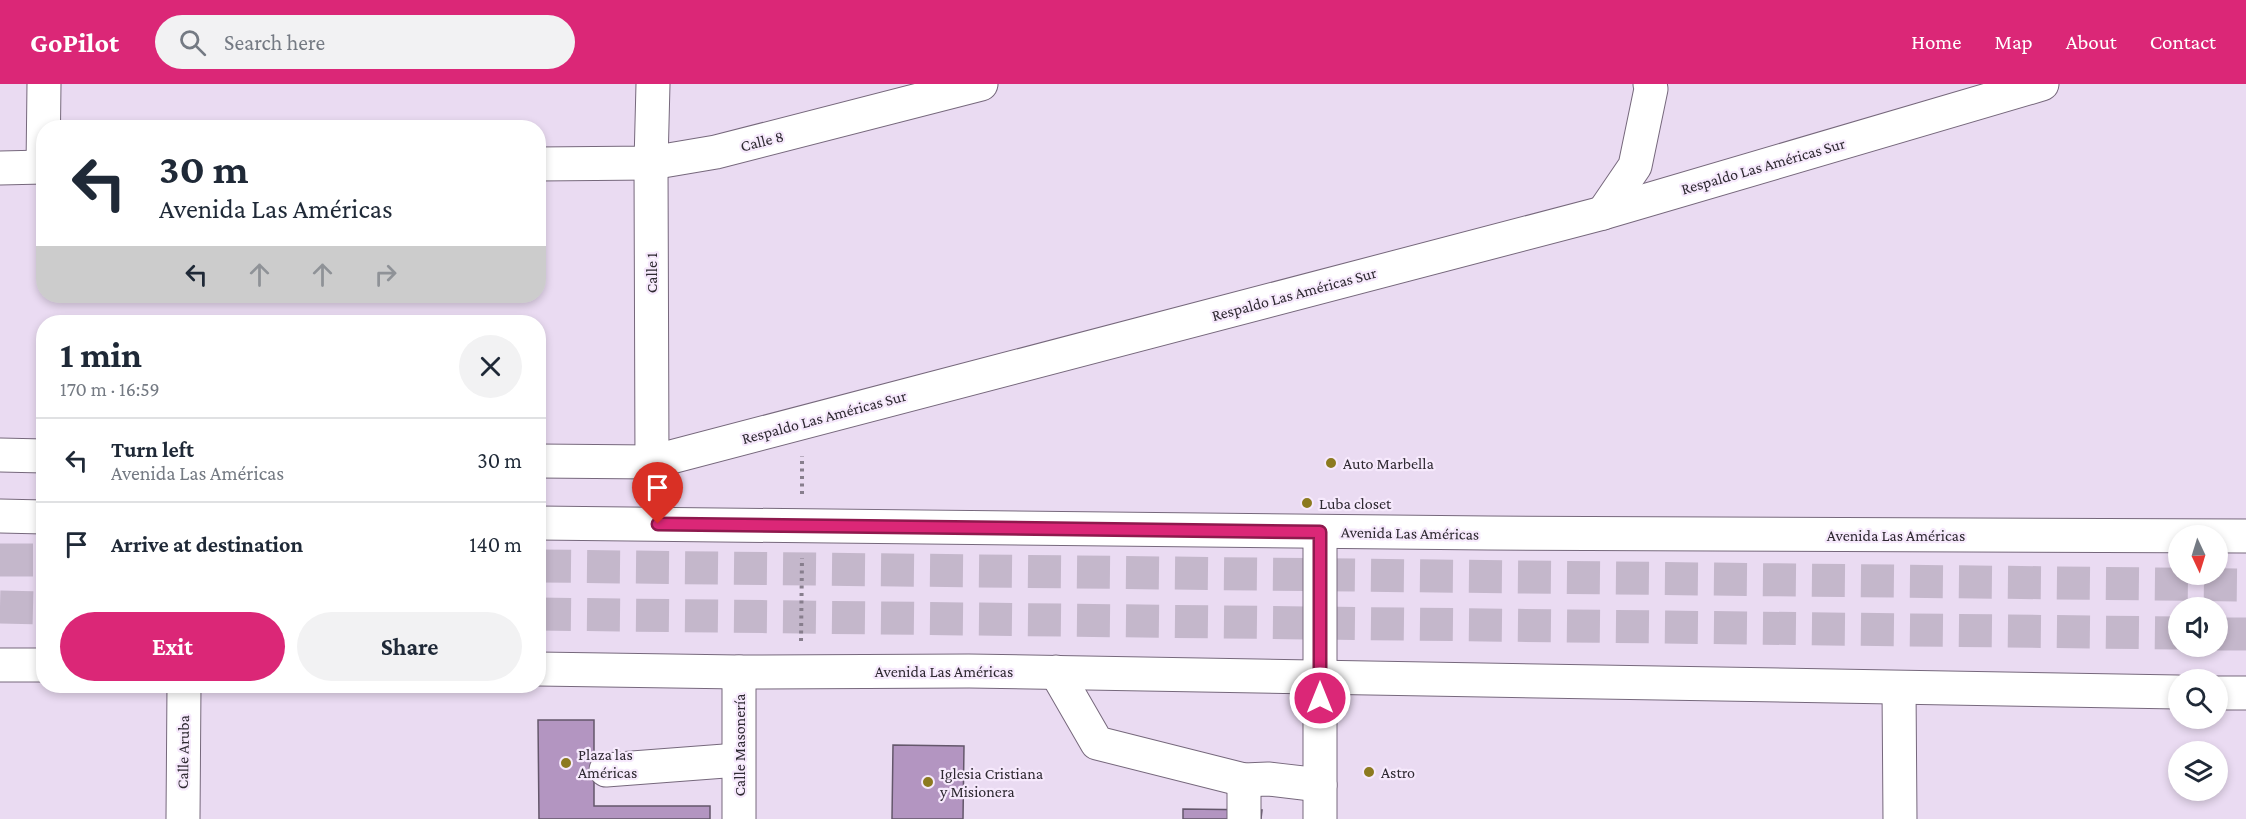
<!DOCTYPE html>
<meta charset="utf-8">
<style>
body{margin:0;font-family:"Crimson Pro",serif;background:#f2f2f3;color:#1f2937;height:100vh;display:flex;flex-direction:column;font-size:22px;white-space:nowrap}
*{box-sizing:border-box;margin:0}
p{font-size:20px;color:#747a83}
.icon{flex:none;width:33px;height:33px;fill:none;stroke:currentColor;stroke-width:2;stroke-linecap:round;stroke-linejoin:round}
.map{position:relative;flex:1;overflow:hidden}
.details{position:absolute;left:36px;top:231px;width:510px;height:378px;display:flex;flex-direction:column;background:#fff;border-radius:24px;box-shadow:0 3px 9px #0003}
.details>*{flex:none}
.guide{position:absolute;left:36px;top:36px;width:510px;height:183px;border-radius:24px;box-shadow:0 3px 9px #0003;background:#fff;color:#1f2937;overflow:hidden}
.needle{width:39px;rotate:176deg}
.buttons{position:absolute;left:2168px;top:441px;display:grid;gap:12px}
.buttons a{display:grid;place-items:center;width:60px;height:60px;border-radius:50%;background:#fff;box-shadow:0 3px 9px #0003;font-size:30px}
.pin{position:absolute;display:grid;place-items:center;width:51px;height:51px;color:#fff;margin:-62px -26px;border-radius:50% 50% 50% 0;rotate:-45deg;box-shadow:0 0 6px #0007}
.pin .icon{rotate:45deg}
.me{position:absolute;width:66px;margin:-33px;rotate:0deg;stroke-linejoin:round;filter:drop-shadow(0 0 4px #0008)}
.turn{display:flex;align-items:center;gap:21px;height:126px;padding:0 24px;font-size:27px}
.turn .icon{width:78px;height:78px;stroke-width:2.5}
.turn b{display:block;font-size:42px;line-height:51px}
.lanes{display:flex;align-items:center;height:57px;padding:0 24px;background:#0003;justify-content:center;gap:30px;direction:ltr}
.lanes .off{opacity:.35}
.round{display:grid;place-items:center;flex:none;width:63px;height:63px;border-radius:32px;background:#f2f2f3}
.overview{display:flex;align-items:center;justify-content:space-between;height:102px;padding:0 24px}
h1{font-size:36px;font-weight:700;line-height:45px}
.primary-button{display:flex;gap:12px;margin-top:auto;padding:12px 24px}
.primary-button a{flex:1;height:69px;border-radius:36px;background:#db2777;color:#fff;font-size:24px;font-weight:700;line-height:69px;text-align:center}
.primary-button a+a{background:#f2f2f3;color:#1f2937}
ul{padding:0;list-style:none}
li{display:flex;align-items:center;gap:18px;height:84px;padding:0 24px;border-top:2px solid #e0e1e3}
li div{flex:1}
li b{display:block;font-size:22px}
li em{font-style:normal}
header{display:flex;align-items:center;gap:36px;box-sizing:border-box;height:84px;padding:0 30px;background:#db2777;color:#fff}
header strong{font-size:28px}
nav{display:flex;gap:33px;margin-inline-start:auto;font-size:21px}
.search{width:420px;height:54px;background:#f2f2f3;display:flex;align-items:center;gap:15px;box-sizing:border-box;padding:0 21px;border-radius:33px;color:#747a83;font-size:22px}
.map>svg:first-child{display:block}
</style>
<header>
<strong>GoPilot</strong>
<div class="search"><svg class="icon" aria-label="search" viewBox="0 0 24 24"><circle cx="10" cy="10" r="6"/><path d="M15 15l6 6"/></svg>Search here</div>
<nav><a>Home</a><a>Map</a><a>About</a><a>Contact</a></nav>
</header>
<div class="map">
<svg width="2246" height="735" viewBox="0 0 2246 735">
<rect width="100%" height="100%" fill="#eadbf2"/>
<g fill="#b395c1" stroke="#64576b" stroke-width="1.5">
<polygon points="538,636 594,636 594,722 710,722 710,735 539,735"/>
<polygon points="893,661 964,662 963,735 892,735"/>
<polygon points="1183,725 1262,726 1261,735 1183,735"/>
</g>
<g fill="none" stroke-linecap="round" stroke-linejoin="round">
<g stroke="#c4b7cb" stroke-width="33" stroke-dasharray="33 16" stroke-linecap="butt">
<polyline points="0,476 44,476"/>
<polyline points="538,482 2246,501"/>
<polyline points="0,523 44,524"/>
<polyline points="538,530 2178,549"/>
<polyline points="2217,550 2246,550"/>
</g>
<defs>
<g id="minor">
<polyline points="538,80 651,79 716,68 981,0"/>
<polyline points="43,83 44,0"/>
<polyline points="0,84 44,83"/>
<polyline points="1603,129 1635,82 1651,5 1650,0"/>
<polyline points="0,371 44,372"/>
<polyline points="538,377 652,378 1603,129 2042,0"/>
<polyline points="652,378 651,79 653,0"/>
<polyline points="739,588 739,735"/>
<polyline points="1056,588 1097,659 1244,696 1268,695 1320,701"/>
<polyline points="1899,604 1900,735"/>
<polyline points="606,686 738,676"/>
<polyline points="1244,696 1244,735"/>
<polyline points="183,735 184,602"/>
</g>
<g id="major">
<polyline points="0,432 44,433"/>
<polyline points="538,439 1488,449 2246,452"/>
<polyline points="0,581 44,581"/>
<polyline points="538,585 739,588 969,587 2178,608"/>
<polyline points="2217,609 2246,609"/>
<polyline points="1320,735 1320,448"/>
</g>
</defs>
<use href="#minor" stroke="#76687c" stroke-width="35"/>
<use href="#major" stroke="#76687c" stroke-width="35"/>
<g stroke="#877e8d" stroke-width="4" stroke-dasharray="3 4.5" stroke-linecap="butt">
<polyline points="802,410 802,372"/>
<polyline points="801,557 802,474"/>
</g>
<use href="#minor" stroke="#fff" stroke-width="33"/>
<use href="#major" stroke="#fff" stroke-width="33"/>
</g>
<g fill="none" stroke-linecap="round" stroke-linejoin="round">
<defs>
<polyline id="route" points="658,440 1320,448 1320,614"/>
</defs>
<use href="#route" stroke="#8e194d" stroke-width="15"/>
<use href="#route" stroke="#db2777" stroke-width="10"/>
</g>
<g fill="#8c7a1f" stroke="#f6e9fc" stroke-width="2">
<circle cx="1331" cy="379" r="6"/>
<circle cx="1307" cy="419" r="6"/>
<circle cx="566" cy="679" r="6"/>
<circle cx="1369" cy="688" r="6"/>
<circle cx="928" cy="698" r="6"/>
</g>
<g text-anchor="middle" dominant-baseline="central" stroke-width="4.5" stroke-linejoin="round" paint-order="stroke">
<g font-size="16" fill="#2e2931" stroke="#f6e9fc">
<text transform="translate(762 57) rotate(-14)">Calle 8</text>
<text transform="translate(1763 82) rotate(-16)">Respaldo Las Américas Sur</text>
<text transform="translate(651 189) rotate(-90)">Calle 1</text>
<text transform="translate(1294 210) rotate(-15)">Respaldo Las Américas Sur</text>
<text transform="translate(824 333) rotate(-15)">Respaldo Las Américas Sur</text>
<text transform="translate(1410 449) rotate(1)">Avenida Las Américas</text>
<text x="1896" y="451">Avenida Las Américas</text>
<text x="944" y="587">Avenida Las Américas</text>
<text transform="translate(739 661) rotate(-90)">Calle Masonería</text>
<text transform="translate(183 668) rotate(-89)">Calle Aruba</text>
</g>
<g font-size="16" fill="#2e2931" stroke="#f6e9fc" text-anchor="start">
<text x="1343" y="379">Auto Marbella</text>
<text x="1319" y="419">Luba closet</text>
<text x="578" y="670">Plaza las<tspan x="578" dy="18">Américas</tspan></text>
<text x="1381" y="688">Astro</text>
<text x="940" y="689">Iglesia Cristiana<tspan x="940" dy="18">y Misionera</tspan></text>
</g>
</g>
</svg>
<div class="buttons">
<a><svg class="needle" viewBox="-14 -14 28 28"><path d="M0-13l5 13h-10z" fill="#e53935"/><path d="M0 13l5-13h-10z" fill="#747a83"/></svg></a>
<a><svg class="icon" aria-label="sound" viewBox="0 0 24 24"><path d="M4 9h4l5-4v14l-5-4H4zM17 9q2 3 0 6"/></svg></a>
<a><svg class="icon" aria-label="search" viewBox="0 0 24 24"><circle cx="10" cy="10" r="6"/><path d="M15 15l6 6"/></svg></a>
<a><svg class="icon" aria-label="layers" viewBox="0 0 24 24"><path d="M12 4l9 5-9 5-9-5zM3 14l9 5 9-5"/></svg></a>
</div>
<div class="pin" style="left:658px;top:440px;background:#d93025"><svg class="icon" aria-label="arrive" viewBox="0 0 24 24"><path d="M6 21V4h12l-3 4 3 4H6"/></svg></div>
<svg class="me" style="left:1320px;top:614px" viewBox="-20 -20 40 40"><circle r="17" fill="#db2777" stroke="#fff" stroke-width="3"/><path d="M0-11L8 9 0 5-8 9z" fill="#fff"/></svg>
<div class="guide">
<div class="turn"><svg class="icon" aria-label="left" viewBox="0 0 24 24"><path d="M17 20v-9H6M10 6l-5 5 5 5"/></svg><div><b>30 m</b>Avenida Las Américas</div></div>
<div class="lanes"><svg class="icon" aria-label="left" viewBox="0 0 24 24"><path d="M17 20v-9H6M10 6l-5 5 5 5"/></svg><svg class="icon off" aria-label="ahead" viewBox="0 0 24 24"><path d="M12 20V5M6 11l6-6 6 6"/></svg><svg class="icon off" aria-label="ahead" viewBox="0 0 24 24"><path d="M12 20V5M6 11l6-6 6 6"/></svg><svg class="icon off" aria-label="right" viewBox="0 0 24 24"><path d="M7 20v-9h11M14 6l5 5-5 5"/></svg></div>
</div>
<section class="details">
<div class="overview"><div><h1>1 min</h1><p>170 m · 16:59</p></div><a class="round"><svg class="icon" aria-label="close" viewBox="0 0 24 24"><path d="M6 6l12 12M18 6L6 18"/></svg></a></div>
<ul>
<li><svg class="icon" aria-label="left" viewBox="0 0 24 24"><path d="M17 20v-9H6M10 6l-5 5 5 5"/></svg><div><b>Turn left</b><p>Avenida Las Américas</p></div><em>30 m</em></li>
<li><svg class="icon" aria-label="arrive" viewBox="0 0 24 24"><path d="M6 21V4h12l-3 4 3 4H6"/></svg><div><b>Arrive at destination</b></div><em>140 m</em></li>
</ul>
<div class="primary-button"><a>Exit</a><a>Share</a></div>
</section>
</div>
